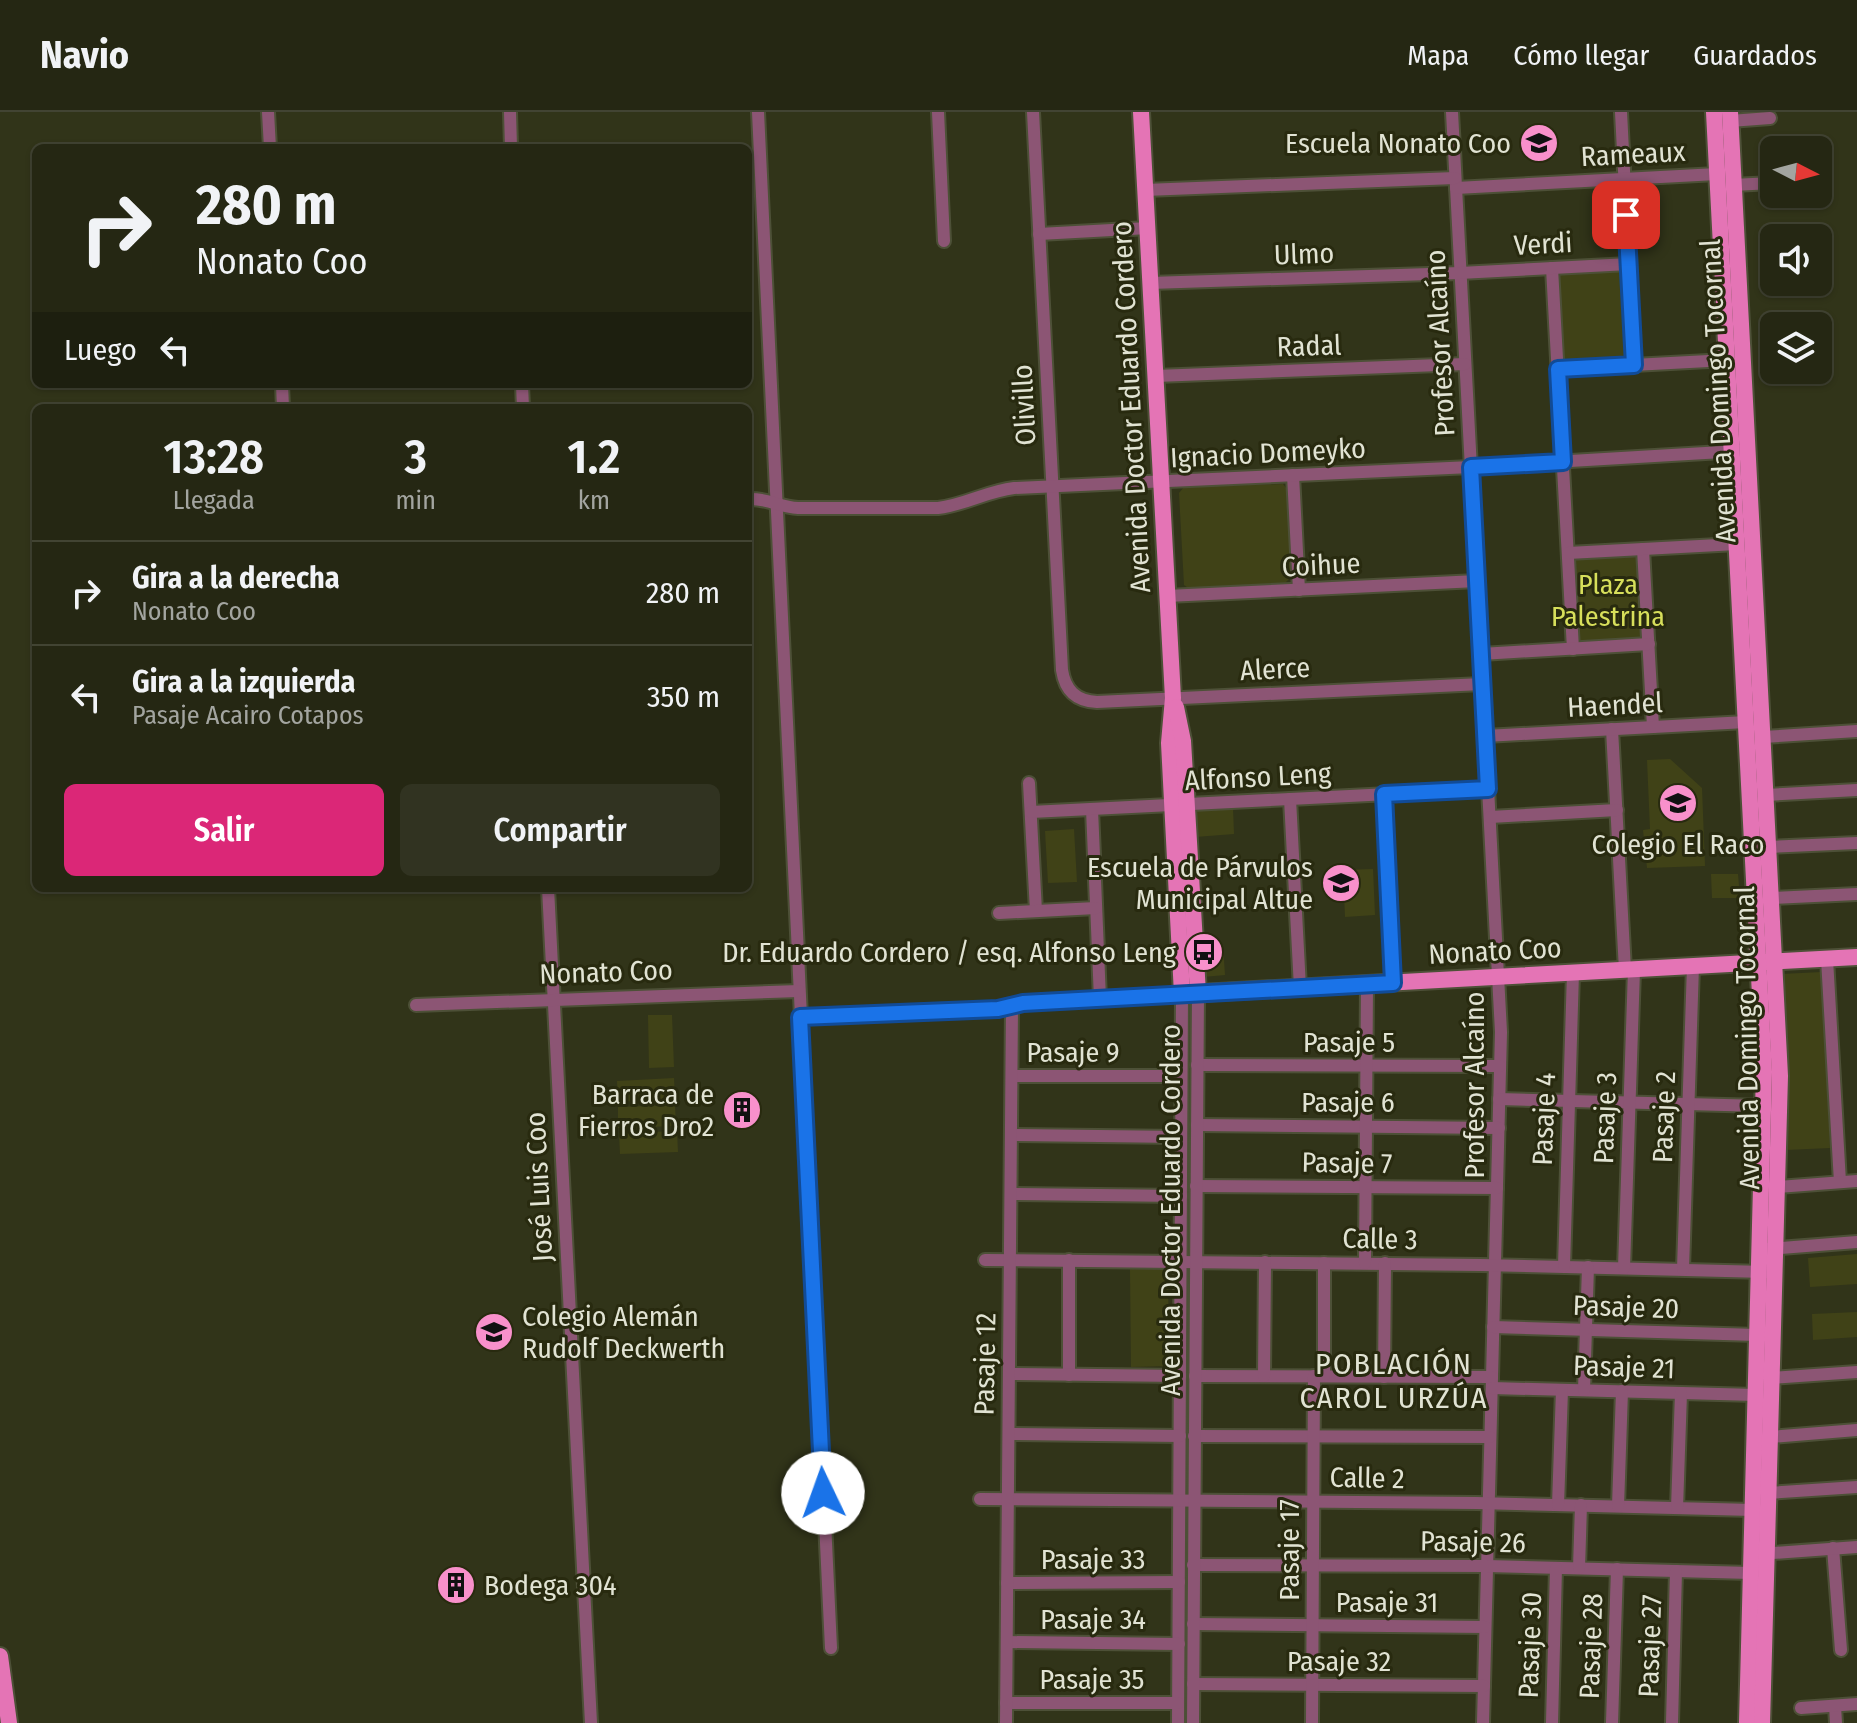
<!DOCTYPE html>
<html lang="es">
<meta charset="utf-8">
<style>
body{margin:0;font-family:"Fira Sans Condensed",sans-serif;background:#313321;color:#f1f3f6;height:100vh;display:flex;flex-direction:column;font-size:30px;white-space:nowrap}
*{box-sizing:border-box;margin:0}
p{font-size:26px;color:#a3a5a0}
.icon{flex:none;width:44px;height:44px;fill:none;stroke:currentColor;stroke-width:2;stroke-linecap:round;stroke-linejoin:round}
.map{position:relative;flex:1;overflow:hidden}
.panel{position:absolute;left:32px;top:292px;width:720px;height:488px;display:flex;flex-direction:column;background:#252713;border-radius:12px;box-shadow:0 2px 6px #0004,0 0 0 2px #424433}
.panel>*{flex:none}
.top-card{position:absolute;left:32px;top:32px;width:720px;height:244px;border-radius:12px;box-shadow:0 2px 6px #0004,0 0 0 2px #424433;background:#252713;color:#f1f3f6;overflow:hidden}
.needle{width:52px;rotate:96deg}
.tools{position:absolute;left:1760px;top:24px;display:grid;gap:16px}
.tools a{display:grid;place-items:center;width:72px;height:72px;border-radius:12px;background:#252713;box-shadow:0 2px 6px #0004,0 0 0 2px #424433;font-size:40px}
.pin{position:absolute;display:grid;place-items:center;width:68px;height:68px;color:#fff;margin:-34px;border-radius:16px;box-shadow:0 4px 12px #0006}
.me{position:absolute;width:88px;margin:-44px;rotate:357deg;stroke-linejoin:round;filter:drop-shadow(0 0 6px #0008)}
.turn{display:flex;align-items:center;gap:28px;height:168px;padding:0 32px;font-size:36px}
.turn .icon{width:104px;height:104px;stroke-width:2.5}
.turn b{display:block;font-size:56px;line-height:68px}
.then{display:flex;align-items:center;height:76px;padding:0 32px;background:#0003;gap:16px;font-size:30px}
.eta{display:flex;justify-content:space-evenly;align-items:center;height:136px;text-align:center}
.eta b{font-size:48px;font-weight:600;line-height:56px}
.button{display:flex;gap:16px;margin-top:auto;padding:16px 32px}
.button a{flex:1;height:92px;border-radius:12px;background:#db2777;color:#fff;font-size:32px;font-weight:600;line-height:92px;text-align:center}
.button a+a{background:#313321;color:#f1f3f6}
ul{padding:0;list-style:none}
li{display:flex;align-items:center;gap:24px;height:104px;padding:0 32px;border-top:2px solid #424433}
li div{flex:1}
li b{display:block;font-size:30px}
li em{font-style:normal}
header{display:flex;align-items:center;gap:48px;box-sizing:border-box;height:112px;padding:0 40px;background:#252713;border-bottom:2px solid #424433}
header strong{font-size:38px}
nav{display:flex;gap:44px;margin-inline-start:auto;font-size:28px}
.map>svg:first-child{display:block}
</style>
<header>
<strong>Navio</strong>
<nav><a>Mapa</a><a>Cómo llegar</a><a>Guardados</a></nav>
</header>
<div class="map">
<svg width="1857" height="1611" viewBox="0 0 1857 1611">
<rect width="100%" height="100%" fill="#313419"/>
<g fill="#404217">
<polygon points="1619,155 1625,160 1628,242 1626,248 1569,250 1563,247 1558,164 1562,159"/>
<polygon points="1283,372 1287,377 1292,464 1284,472 1188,476 1184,473 1179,381 1184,375"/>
<polygon points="1638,442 1645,526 1579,533 1575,529 1572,449 1576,445"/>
<polygon points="1670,647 1702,676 1705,754 1647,756 1643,718 1650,717 1647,648"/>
<polygon points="1233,696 1234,722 1195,725 1193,698"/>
<polygon points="1074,717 1077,770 1048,771 1045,719"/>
<polygon points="1373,757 1375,803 1345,805 1343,758"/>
<polygon points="1711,762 1738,762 1740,786 1712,786"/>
<polygon points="1223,834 1225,863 1203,865 1201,835"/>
<polygon points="1822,860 1830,1036 1786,1038 1787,998 1781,862"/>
<polygon points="648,903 672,903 674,955 649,956"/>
<polygon points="674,966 675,987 618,990 617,969"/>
<polygon points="675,993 676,1014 618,1016 618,995"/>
<polygon points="677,1019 678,1040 620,1042 619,1021"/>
<polygon points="1857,1142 1857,1172 1810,1175 1808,1146"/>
<polygon points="1130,1156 1168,1156 1169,1254 1131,1255"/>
<polygon points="1857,1200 1857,1225 1813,1228 1812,1202"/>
</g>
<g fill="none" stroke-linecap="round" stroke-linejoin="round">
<defs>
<g id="minor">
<polyline points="268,0 270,36"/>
<polyline points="510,0 511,36"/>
<polyline points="758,0 831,1536"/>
<polyline points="938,0 944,129"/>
<path d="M1033,0L1062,558C1065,578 1076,589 1097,590L1482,572"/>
<polyline points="1452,0 1501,920 1483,1611"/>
<polyline points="1621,0 1634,253"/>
<polyline points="1730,9 1770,6"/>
<polyline points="1733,73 1772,71"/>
<polyline points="1456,76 1717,62"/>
<polyline points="1145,78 1455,66"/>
<polyline points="1039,122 1148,116"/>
<polyline points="1552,156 1573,537"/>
<polyline points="1150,171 1460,161 1629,152"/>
<polyline points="1558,257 1727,248"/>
<polyline points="1156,264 1465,252"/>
<polyline points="282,272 283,296"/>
<polyline points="522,272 523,296"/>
<polyline points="1293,363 1299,478"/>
<path d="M748,387C768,386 779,395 798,396H938C965,393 987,379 1014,376L1471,355L1739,339"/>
<polyline points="1643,437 1653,615"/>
<polyline points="1568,441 1737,432"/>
<polyline points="1167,484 1477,469"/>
<polyline points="1481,542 1649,532"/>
<polyline points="1612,617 1625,858"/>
<polyline points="1485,624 1746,610"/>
<polyline points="1763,625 1857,619"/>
<polyline points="1029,671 1036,799"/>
<polyline points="1384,682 1393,871"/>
<polyline points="1766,683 1857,678"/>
<polyline points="1290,687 1300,876"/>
<polyline points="1092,697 1100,887"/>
<polyline points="1031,700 1488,677"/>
<polyline points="1490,705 1617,698"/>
<polyline points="1768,735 1857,731"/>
<polyline points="548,776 591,1611"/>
<polyline points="1771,786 1857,782"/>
<polyline points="999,801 1096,796"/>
<polyline points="1827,847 1840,1070"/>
<polyline points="416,893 799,879"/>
<polyline points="800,905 998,897 1023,891 1182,882 1178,1611"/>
<polyline points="1197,953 1500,954"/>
<polyline points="1012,964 1181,964"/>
<polyline points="1499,987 1763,994"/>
<polyline points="1197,1013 1499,1016"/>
<polyline points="1011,1023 1181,1025"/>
<polyline points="1196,1074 1497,1076"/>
<polyline points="1777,1075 1857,1069"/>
<polyline points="1011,1082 1181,1084"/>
<polyline points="1767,1137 1857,1130"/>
<polyline points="985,1148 1481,1153 1766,1160"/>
<polyline points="1069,1148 1069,1263"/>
<polyline points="1365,1151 1367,872"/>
<polyline points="1564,1154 1573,861"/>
<polyline points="1624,1156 1634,858"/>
<polyline points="1683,1157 1693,854"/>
<polyline points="1493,1215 1757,1223"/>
<polyline points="1009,1262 1180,1264"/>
<polyline points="1195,1264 1492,1265"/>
<polyline points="1264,1264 1265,1150"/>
<polyline points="1324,1264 1324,1151"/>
<polyline points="1384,1265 1385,1151"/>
<polyline points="1771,1266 1857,1260"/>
<polyline points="1492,1276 1756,1283"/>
<polyline points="1584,1278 1588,1155"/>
<polyline points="1009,1322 1180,1324"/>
<polyline points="1194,1324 1490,1325"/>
<polyline points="1770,1325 1857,1318"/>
<polyline points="1768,1381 1857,1375"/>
<polyline points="980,1387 1476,1391 1753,1398"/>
<polyline points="1558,1393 1562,1278"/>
<polyline points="1618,1394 1622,1279"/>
<polyline points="1677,1396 1681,1281"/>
<polyline points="1833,1436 1841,1538"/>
<polyline points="1759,1442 1857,1435"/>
<polyline points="1193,1453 1487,1454 1751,1461"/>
<polyline points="1579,1456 1581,1393"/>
<polyline points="1007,1471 1179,1470"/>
<polyline points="1193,1512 1485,1515"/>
<polyline points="1007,1530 1179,1532"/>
<polyline points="1193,1572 1484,1574"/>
<polyline points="1006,1591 1178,1591"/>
<polyline points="1835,1594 1836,1611"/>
<polyline points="1801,1596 1857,1592"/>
<polyline points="1006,1611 1012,893"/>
<polyline points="1193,1611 1198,881"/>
<polyline points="1312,1611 1314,1264"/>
<polyline points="1552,1611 1556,1456"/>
<polyline points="1612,1611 1617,1457"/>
<polyline points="1672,1611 1676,1459"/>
</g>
<g id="major">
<polyline points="1141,0 1173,586 1169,631 1182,882 1857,845"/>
<polyline points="1714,0 1764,960 1747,1611"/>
<polyline points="1730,0 1780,964 1762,1611"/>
<polyline points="1176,595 1183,629 1198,881"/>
<polyline points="0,1544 9,1611"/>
</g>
</defs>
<use href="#minor" stroke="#4d5037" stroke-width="16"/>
<use href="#major" stroke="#4d5037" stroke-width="20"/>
<use href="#minor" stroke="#8c5574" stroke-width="12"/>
<use href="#major" stroke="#e474b5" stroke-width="16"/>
</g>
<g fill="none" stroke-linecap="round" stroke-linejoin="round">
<defs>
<polyline id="route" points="823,1381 800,905 998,897 1023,891 1393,871 1384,682 1488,677 1471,355 1563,350 1558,257 1634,253 1626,103"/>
</defs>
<use href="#route" stroke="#114b97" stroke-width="20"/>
<use href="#route" stroke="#1a73e8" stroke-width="14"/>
</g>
<defs>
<symbol id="school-disc" viewBox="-11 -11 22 22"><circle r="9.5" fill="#f890cb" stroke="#282a0f"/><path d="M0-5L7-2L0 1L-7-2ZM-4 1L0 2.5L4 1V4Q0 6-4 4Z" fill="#111"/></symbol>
<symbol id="bus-disc" viewBox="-11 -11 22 22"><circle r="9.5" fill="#f890cb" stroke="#282a0f"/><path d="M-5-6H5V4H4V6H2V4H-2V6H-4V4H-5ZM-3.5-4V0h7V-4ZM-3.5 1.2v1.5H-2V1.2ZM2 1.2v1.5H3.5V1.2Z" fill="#111"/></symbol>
<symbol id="building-disc" viewBox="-11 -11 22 22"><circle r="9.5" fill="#f890cb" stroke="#282a0f"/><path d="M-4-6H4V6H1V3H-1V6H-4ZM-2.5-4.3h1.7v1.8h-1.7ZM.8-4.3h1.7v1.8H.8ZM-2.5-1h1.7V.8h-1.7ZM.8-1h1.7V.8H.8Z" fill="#111"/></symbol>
</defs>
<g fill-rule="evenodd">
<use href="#school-disc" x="1517" y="9" width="44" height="44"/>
<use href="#school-disc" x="1656" y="669" width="44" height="44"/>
<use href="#school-disc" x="1319" y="749" width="44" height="44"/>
<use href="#bus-disc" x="1182" y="818" width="44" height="44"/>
<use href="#building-disc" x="720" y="976" width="44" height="44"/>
<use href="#school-disc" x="472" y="1198" width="44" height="44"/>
<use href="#building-disc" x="434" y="1451" width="44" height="44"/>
</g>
<g text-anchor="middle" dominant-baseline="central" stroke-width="6" stroke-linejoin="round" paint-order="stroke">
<g font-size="28" fill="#e1e3d3" stroke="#282a0f" text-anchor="end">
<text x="1511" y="31">Escuela Nonato Coo</text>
<text x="1678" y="732" text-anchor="middle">Colegio El Raco</text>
<text x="1313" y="755">Escuela de Párvulos<tspan x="1313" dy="32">Municipal Altue</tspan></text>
<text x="1176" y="840">Dr. Eduardo Cordero / esq. Alfonso Leng</text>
<text x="714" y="982">Barraca de<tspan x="714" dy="32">Fierros Dro2</tspan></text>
<text x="522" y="1204" text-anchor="start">Colegio Alemán<tspan x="522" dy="32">Rudolf Deckwerth</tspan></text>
<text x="484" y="1473" text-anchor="start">Bodega 304</text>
</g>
<g font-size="28" fill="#e1e3d3" stroke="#282a0f">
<text transform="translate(1633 42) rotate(-3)">Rameaux</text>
<text transform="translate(1543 132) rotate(-3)">Verdi</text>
<text transform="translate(1304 142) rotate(-2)">Ulmo</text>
<text transform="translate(1440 231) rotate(-93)">Profesor Alcaíno</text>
<text transform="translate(1309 234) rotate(-2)">Radal</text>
<text transform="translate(1718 279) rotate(-93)">Avenida Domingo Tocornal</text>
<text transform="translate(1024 293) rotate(-93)">Olivillo</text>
<text transform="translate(1131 295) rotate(-93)">Avenida Doctor Eduardo Cordero</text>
<text transform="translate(1268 341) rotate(-3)">Ignacio Domeyko</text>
<text transform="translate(1321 453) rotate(-3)">Coihue</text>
<text transform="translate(1275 557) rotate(-3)">Alerce</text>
<text transform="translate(1615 593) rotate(-3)">Haendel</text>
<text transform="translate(1258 665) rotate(-3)">Alfonso Leng</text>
<text transform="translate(1495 839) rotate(-3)">Nonato Coo</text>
<text transform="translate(606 860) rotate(-2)">Nonato Coo</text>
<text transform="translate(1747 926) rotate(-91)">Avenida Domingo Tocornal</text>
<text x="1349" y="930">Pasaje 5</text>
<text x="1073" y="940">Pasaje 9</text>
<text transform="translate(1474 973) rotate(-90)">Profesor Alcaíno</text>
<text x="1348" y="990">Pasaje 6</text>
<text transform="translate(1664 1005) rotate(-88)">Pasaje 2</text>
<text transform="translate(1605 1006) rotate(-88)">Pasaje 3</text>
<text transform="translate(1544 1007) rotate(-88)">Pasaje 4</text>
<text transform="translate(1347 1051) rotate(1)">Pasaje 7</text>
<text transform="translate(539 1075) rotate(-93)">José Luis Coo</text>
<text transform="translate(1170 1098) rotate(-90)">Avenida Doctor Eduardo Cordero</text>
<text transform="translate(1380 1127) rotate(1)">Calle 3</text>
<text transform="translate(1626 1195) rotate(2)">Pasaje 20</text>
<text transform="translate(985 1252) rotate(-89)">Pasaje 12</text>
<text transform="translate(1624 1255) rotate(2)">Pasaje 21</text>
<text transform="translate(1367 1366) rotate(1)">Calle 2</text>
<text transform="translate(1473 1430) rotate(1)">Pasaje 26</text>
<text transform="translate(1289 1438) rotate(-90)">Pasaje 17</text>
<text x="1093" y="1447">Pasaje 33</text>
<text x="1387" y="1490">Pasaje 31</text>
<text x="1093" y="1507">Pasaje 34</text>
<text transform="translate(1530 1533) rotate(-88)">Pasaje 30</text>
<text transform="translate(1591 1534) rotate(-88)">Pasaje 28</text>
<text transform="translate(1650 1534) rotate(-88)">Pasaje 27</text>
<text x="1339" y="1549">Pasaje 32</text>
<text x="1092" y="1567">Pasaje 35</text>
</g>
<g font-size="28" fill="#d7df5b" stroke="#282a0f">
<text x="1608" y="472">Plaza<tspan x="1608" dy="32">Palestrina</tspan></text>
</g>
<g font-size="30" letter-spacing="2" fill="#e1e3d3" stroke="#282a0f">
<text x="1394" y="1252">POBLACIÓN<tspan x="1394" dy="34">CAROL URZÚA</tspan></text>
</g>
</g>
</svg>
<div class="tools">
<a><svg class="needle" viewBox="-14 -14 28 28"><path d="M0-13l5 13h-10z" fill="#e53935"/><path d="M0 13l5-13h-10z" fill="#a3a5a0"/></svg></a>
<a><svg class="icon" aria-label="sound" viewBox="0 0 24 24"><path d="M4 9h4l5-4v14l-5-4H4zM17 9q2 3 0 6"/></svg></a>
<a><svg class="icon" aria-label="layers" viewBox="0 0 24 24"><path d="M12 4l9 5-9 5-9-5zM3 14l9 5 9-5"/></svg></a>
</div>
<div class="pin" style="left:1626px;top:103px;background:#d93025"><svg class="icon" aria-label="arrive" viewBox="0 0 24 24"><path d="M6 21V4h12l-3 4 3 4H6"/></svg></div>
<svg class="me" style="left:823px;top:1381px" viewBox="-20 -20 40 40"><circle r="19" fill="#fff"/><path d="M0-13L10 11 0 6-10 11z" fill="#1a73e8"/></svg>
<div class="top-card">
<div class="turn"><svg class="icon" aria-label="right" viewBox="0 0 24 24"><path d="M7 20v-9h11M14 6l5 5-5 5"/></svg><div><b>280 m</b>Nonato Coo</div></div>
<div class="then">Luego<svg class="icon" aria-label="left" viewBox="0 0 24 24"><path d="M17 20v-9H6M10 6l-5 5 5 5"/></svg></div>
</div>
<section class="panel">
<div class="eta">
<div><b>13:28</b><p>Llegada</p></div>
<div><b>3</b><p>min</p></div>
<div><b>1.2</b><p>km</p></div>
</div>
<ul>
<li><svg class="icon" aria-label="right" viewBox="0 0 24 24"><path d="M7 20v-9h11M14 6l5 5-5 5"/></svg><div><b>Gira a la derecha</b><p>Nonato Coo</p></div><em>280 m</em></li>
<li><svg class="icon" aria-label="left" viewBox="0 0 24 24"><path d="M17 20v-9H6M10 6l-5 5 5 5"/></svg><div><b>Gira a la izquierda</b><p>Pasaje Acairo Cotapos</p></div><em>350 m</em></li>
</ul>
<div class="button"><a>Salir</a><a>Compartir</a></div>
</section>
</div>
